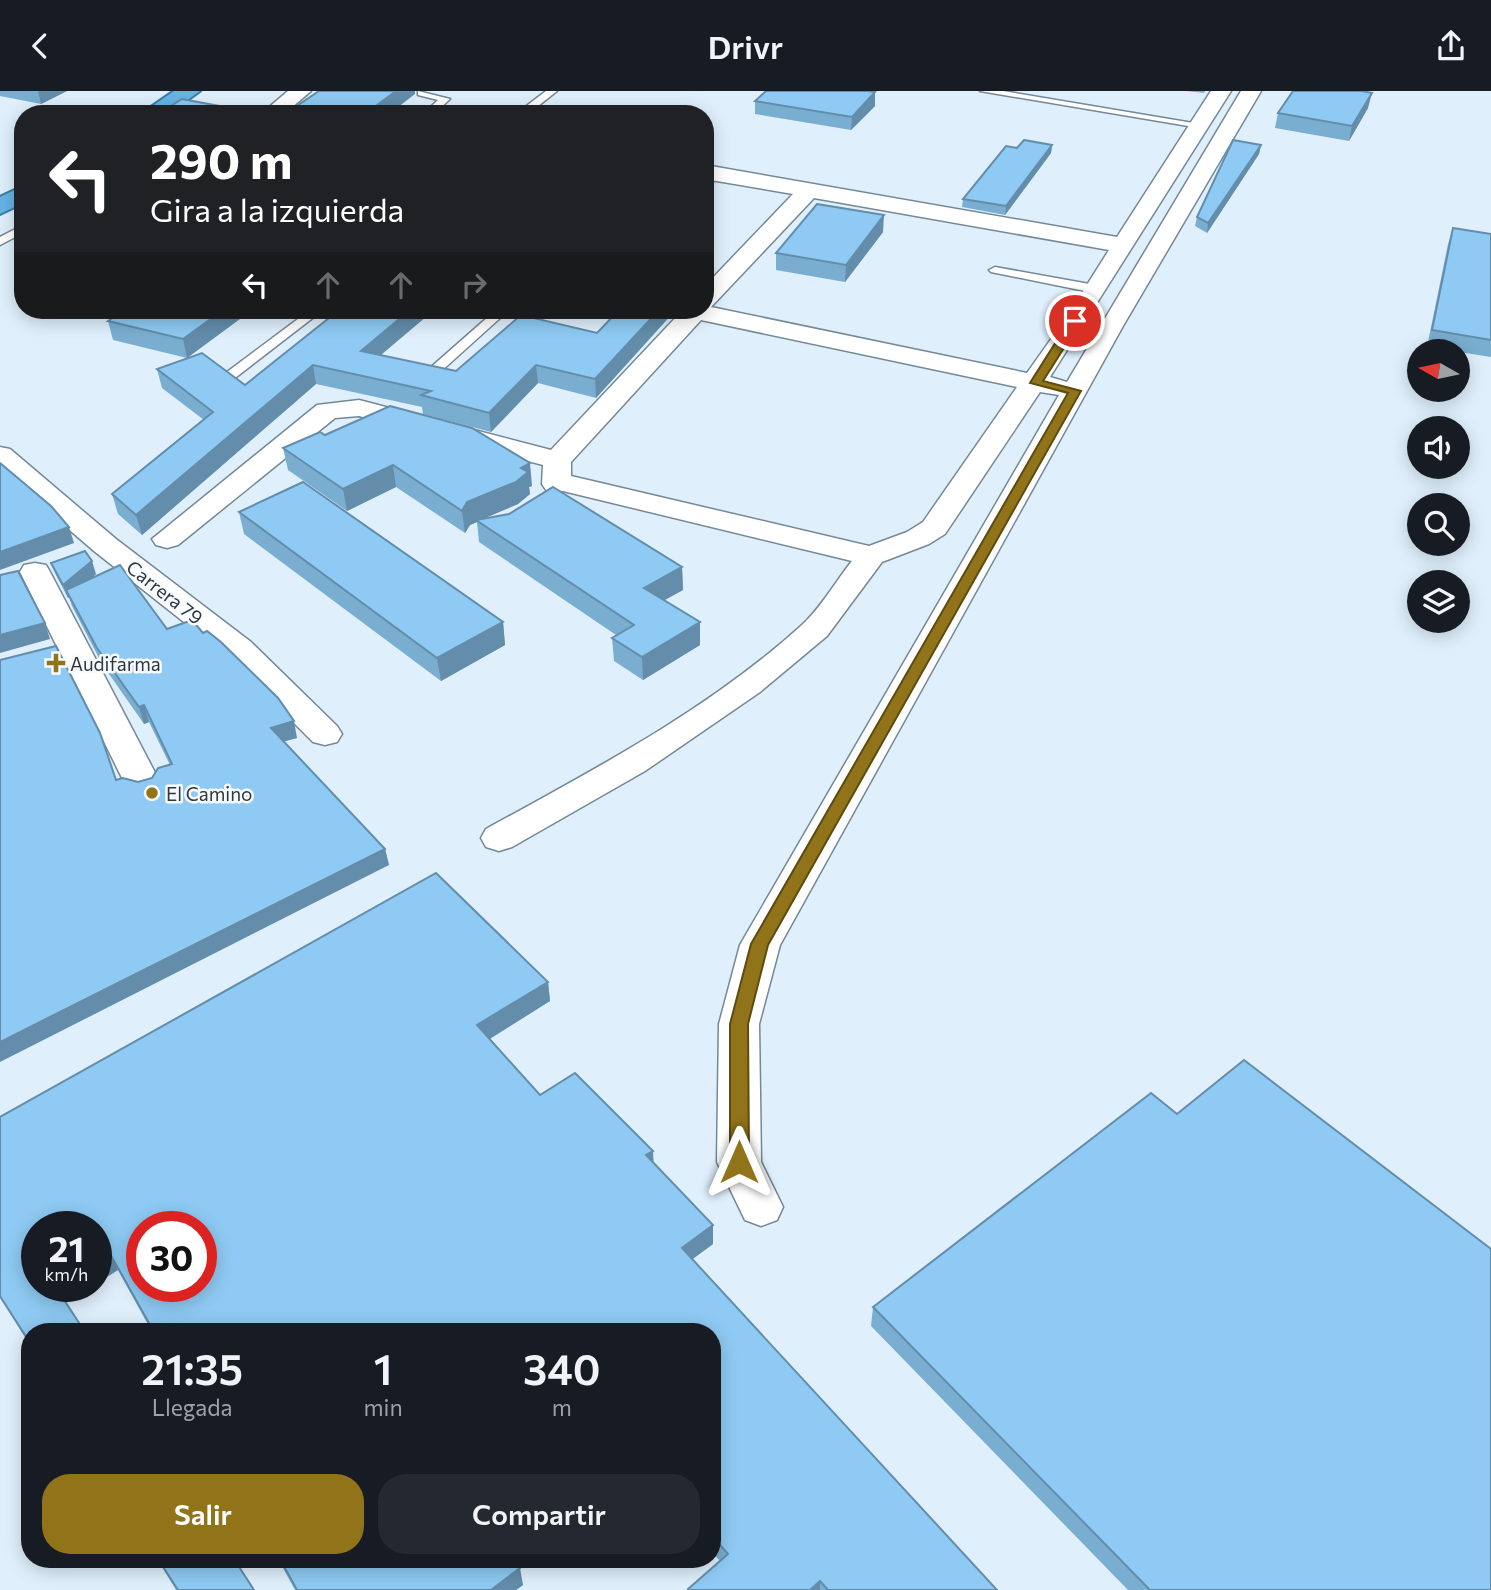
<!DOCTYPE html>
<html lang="es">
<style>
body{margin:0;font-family:Commissioner,sans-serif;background:#242831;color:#f1f3f6;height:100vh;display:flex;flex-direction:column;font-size:26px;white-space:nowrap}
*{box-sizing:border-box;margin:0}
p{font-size:23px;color:#9ea1a6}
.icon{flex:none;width:38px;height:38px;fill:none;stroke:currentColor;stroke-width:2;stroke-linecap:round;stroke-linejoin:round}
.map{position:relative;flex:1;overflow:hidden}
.sheet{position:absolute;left:21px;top:1232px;width:700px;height:245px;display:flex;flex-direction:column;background:#171b24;border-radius:28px;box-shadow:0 4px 18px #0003}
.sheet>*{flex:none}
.hud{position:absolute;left:14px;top:14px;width:700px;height:214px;border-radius:28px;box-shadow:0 4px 18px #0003;background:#202124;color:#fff;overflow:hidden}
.needle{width:46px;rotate:279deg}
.buttons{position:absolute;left:1407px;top:248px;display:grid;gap:14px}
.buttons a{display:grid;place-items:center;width:63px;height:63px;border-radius:50%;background:#171b24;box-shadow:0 4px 18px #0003;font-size:35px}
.speed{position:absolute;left:21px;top:1120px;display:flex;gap:14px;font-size:35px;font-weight:700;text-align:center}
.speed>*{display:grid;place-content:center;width:91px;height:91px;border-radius:50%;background:#171b24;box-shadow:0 4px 18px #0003;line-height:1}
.speed small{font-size:18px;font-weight:400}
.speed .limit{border:10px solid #d22;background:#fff;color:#111}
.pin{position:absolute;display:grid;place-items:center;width:60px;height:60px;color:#fff;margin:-30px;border:4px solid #fff;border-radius:50%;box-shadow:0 2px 7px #0007}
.me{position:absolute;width:77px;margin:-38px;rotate:0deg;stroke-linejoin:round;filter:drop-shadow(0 0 5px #0008)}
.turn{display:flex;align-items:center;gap:24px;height:147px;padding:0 21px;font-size:32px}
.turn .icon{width:91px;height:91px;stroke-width:2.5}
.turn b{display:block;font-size:49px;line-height:60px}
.lanes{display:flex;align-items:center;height:66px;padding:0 21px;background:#0003;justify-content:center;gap:35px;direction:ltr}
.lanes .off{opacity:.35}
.eta{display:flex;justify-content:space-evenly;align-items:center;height:119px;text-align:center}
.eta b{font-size:42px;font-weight:600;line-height:49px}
.button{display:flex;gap:14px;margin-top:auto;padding:14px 21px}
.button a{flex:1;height:80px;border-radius:28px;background:#917319;color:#fff;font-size:28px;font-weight:600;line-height:80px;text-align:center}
.button a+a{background:#242831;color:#f1f3f6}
header{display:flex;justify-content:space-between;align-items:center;height:91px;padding:0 21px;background:#171b24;font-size:32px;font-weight:600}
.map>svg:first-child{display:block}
</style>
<header><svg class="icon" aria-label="back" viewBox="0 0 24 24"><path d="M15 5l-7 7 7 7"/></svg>Drivr<svg class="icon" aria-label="share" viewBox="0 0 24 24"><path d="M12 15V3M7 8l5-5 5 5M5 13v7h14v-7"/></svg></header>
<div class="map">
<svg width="1491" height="1499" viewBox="0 0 1491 1499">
<rect width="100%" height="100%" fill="#dff0fc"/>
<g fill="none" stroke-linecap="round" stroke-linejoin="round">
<defs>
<g id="service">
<polygon points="418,0 450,8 434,23 423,23 438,9 418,4"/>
<polygon points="546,0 557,0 528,23 516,23"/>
<polygon points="980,0 1003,0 1205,34 1200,37"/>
<polygon points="714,81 723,83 705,97 705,88"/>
<polygon points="23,134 23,142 0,154 0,146"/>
<polygon points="995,176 1095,194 1101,198 1095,202 991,181 989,179"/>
<polygon points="310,219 323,219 235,287 227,287 227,281"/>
<polygon points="496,219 509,219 438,283 430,283 430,277"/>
</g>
<g id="minor">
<polygon points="288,0 311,0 284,23 261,23"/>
<path d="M1211,0H1231L1050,286L1067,291L1241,0H1261L1123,235L780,854L759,933L761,1071L783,1116L777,1129L761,1135L745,1129L717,1071L719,933L740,854L1059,304L1040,301L945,443L929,453L882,471L827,545L760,601L645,680L512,756L499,760L486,756L481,747L486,738C595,678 710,618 803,533C822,515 836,490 852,470L563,400L546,399L542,393L543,374L359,325L335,327L178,454L167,457L156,454L152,448L317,314L359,309L551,359L679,223L677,219H705V195L793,103L705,88V74L1117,146ZM814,107L1109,159L1068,224L1027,282L711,216ZM701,229L1017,296L923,431L907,441L869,455L571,385V371Z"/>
<polygon points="0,356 10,358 116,448 251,551 337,635 342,643 337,651 325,654 313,651 227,565 94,460 0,379"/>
<polygon points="35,472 46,474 50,481 161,693 156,701 143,705 130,701 125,693 20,481 24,474"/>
</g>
<g id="trunk">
<polygon points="174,0 200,0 168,23 141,23"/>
<polygon points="23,95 23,112 0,123 0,106"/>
</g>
</defs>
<use href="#service" stroke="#758896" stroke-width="3"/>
<use href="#minor" stroke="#758896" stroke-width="3"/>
<use href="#trunk" stroke="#3a7da5" stroke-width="4"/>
<use href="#service" fill="#fff" fill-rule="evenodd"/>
<use href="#minor" fill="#fff" fill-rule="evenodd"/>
<use href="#trunk" fill="#66b4e4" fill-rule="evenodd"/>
</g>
<g fill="#7aaed1">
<polygon points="0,0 67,0 41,13 0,5"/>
<polygon points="1186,0 1205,0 1204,2"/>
<polygon points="755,10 875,15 851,39 755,23"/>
<polygon points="1368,17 1349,50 1275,37 1278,22"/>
<polygon points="1052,54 1051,62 1005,124 962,116 963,108 1017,57"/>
<polygon points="1261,54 1259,63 1207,142 1195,135 1197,126"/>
<polygon points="1453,137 1491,143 1491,266 1427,256 1448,153"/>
<polygon points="883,141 845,191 776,179 776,162"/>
<polygon points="116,219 252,219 187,267 113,249 108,230 123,220"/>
<polygon points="339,219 434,219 381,264 456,280 597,242 672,223 596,307 538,292 491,341 423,323 422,316 316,293 142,444 118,423 112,403 204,329 162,297 157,278 245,294"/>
<polygon points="325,344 532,395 529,396 530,403 518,413 485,427 682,476 683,499 664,509 700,554 643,589 614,570 612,547 616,544 479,451 477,431 470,434 465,442 396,396 347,420 288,379 283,357"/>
<polygon points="239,421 503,531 505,554 441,590 244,443"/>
<polygon points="51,472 96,483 90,488 167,538 203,542 297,647 284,650 385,758 389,774 116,689 138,691 152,687 170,674 149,631 144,633 102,573 72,515 69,506 68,507 56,484"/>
<polygon points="548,891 550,910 490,948 540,1004 653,1072 713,1153 692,1168 997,1499 688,1499 720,1470 712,1461 712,1241 152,1241 118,1179 37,1195 92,1195 66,1212 30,1241 30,1254 0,1207 0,1026"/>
<polygon points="1177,1023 1491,1499 1128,1499 871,1235 873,1216"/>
<polygon points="157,1468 234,1468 254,1499 176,1499"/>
<polygon points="278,1468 513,1468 523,1494 516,1499 295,1499"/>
</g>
<g fill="#638daa">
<polygon points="38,0 67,0 41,13"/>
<polygon points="396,0 415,0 415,3 389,23 372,18"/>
<polygon points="875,1 875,15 851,39 852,26"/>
<polygon points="1372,2 1368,17 1349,50 1352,35"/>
<polygon points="1052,54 1051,62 1005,124 1006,115"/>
<polygon points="1261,54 1259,63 1207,142 1208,132"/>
<polygon points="884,124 883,141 845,191 846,174"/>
<polygon points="223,219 252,219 187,267 183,248"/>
<polygon points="410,219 434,219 364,278 361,260"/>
<polygon points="659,219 672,219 672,223 596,307 595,288"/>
<polygon points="313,274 316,293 142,444 136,424"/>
<polygon points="536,274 538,292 491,341 489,322"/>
<polygon points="530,372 532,395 529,396 530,403 518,413 478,430 476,429 477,431 470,434 465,442 462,420 467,411 521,377"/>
<polygon points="393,374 396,396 347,420 343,398"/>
<polygon points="69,436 74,452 0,479 0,461"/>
<polygon points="92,470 96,483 70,506 66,499 69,506 68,507 63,494"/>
<polygon points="682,476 683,499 645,520 644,497"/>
<polygon points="503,531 505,554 441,590 437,567"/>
<polygon points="700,531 700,554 643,589 642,566"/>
<polygon points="45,532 50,548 0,562 0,544"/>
<polygon points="144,614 149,631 144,633 139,616"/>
<polygon points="294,630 297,647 275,653 271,637"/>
<polygon points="385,758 389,774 0,971 0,951"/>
<polygon points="548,891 550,910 481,953 477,934"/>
<polygon points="653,1060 654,1079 646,1064"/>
<polygon points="713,1134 713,1153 682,1176 682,1157"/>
<polygon points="109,1161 118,1179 96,1193 96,1169"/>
<polygon points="55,1195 92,1195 64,1213"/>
<polygon points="520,1477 523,1494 516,1499 491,1499"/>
<polygon points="820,1490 820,1499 810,1499"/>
</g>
<g fill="#8ecaf3" stroke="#638daa" stroke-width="2" fill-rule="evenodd">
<polygon points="319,0 396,0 372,18 401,23 285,23"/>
<polygon points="766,0 867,0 875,1 852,26 755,10"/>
<polygon points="1293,0 1362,0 1372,2 1352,35 1278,22"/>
<polygon points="182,8 263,23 158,23"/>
<polygon points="658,15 689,19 686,23 650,23"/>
<polygon points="1024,49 1052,54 1006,115 963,108 1006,55 1017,57"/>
<polygon points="1233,49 1261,54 1208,132 1197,126"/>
<polygon points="817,113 884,124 846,174 776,162"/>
<polygon points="1453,137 1491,143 1491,249 1432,239"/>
<polygon points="125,219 223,219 183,248 108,230"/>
<polygon points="339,219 410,219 361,260 456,280 521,224 597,242 619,219 659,219 595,288 536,274 489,322 421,304 431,300 313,274 136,424 112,403 213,321 157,278 202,262 245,294"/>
<polygon points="390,315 472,337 530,372 521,377 528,381 516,391 467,411 462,420 393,374 343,398 283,357 320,341 325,344"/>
<polygon points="0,372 51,415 69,436 0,461"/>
<polygon points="303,391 503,531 437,567 239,421"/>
<polygon points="553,396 682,476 644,497 700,531 642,566 612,547 634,534 476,429 509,423"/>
<polygon points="85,460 92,470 63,494 51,472"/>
<polygon points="120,474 167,538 192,529 203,542 207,540 221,551 278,607 294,630 271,637 385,758 0,951 0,569 56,555 100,642 116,689 123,687 138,691 152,687 158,677 172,673 144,614 139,616 97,557 66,499"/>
<polygon points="18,480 45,532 0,544 0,484"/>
<path d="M436,782L548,891L477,934L540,1004L575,982L653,1060L646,1064L713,1134L682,1157L997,1499H828L820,1490L810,1499H689L688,1498L728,1463L712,1445V1241H154L109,1161L96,1169V1136H37V1195H55L85,1241H30V1252L0,1205V1026ZM142,1136H201V1195H142Z"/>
<polygon points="1244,969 1491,1158 1491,1499 1150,1499 873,1216 1151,1002 1177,1023"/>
<polygon points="158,1468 234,1468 254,1499 178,1499"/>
<polygon points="280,1468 513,1468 520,1477 491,1499 297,1499"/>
</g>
<polygon fill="#917319" stroke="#5e4b10" stroke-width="2" points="1075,226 1081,230 1043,290 1081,300 768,854 748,933 749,1071 746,1077 732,1077 730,1071 730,933 751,853 1068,302 1030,292 1071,227"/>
<g fill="#917319" stroke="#f7fbfe" stroke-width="2.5">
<path d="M52.5 561.5h7v7h7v7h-7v7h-7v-7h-7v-7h7z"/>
<circle cx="152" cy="702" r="7"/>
</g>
<g text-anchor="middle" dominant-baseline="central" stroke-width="5" stroke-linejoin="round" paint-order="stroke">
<g font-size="19" fill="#2f373d" stroke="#f7fbfe">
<text transform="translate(165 501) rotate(38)">Carrera 79</text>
</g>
<g font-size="19" fill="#2f373d" stroke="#f7fbfe" text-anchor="start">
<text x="70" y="572">Audifarma</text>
<text x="166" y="702">El Camino</text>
</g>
</g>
</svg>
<div class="buttons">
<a><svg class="needle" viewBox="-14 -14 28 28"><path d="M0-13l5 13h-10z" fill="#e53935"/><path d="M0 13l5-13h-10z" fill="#9ea1a6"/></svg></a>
<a><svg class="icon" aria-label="sound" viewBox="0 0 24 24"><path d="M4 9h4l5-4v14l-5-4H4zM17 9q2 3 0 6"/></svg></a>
<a><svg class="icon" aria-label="search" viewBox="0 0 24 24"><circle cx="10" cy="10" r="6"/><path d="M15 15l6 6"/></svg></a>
<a><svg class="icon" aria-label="layers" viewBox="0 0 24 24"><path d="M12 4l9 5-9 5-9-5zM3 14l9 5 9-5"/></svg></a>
</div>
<div class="speed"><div>21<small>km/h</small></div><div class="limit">30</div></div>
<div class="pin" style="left:1075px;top:230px;background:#d93025"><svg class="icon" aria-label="arrive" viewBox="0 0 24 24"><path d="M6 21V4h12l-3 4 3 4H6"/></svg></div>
<svg class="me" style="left:739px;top:1071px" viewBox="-20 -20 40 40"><path d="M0-17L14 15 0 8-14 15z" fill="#917319" stroke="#fff" stroke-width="4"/></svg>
<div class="hud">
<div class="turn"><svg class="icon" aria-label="left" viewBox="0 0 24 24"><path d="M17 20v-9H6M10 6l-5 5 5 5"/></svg><div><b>290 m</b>Gira a la izquierda</div></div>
<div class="lanes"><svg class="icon" aria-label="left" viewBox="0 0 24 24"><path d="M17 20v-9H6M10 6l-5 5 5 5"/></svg><svg class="icon off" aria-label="ahead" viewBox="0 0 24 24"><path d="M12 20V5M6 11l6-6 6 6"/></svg><svg class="icon off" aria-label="ahead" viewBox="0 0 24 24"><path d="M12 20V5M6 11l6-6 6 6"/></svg><svg class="icon off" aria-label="right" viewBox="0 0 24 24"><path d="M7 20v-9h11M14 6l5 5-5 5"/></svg></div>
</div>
<section class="sheet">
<div class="eta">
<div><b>21:35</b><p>Llegada</p></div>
<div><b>1</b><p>min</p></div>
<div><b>340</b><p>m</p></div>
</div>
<div class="button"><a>Salir</a><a>Compartir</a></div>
</section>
</div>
